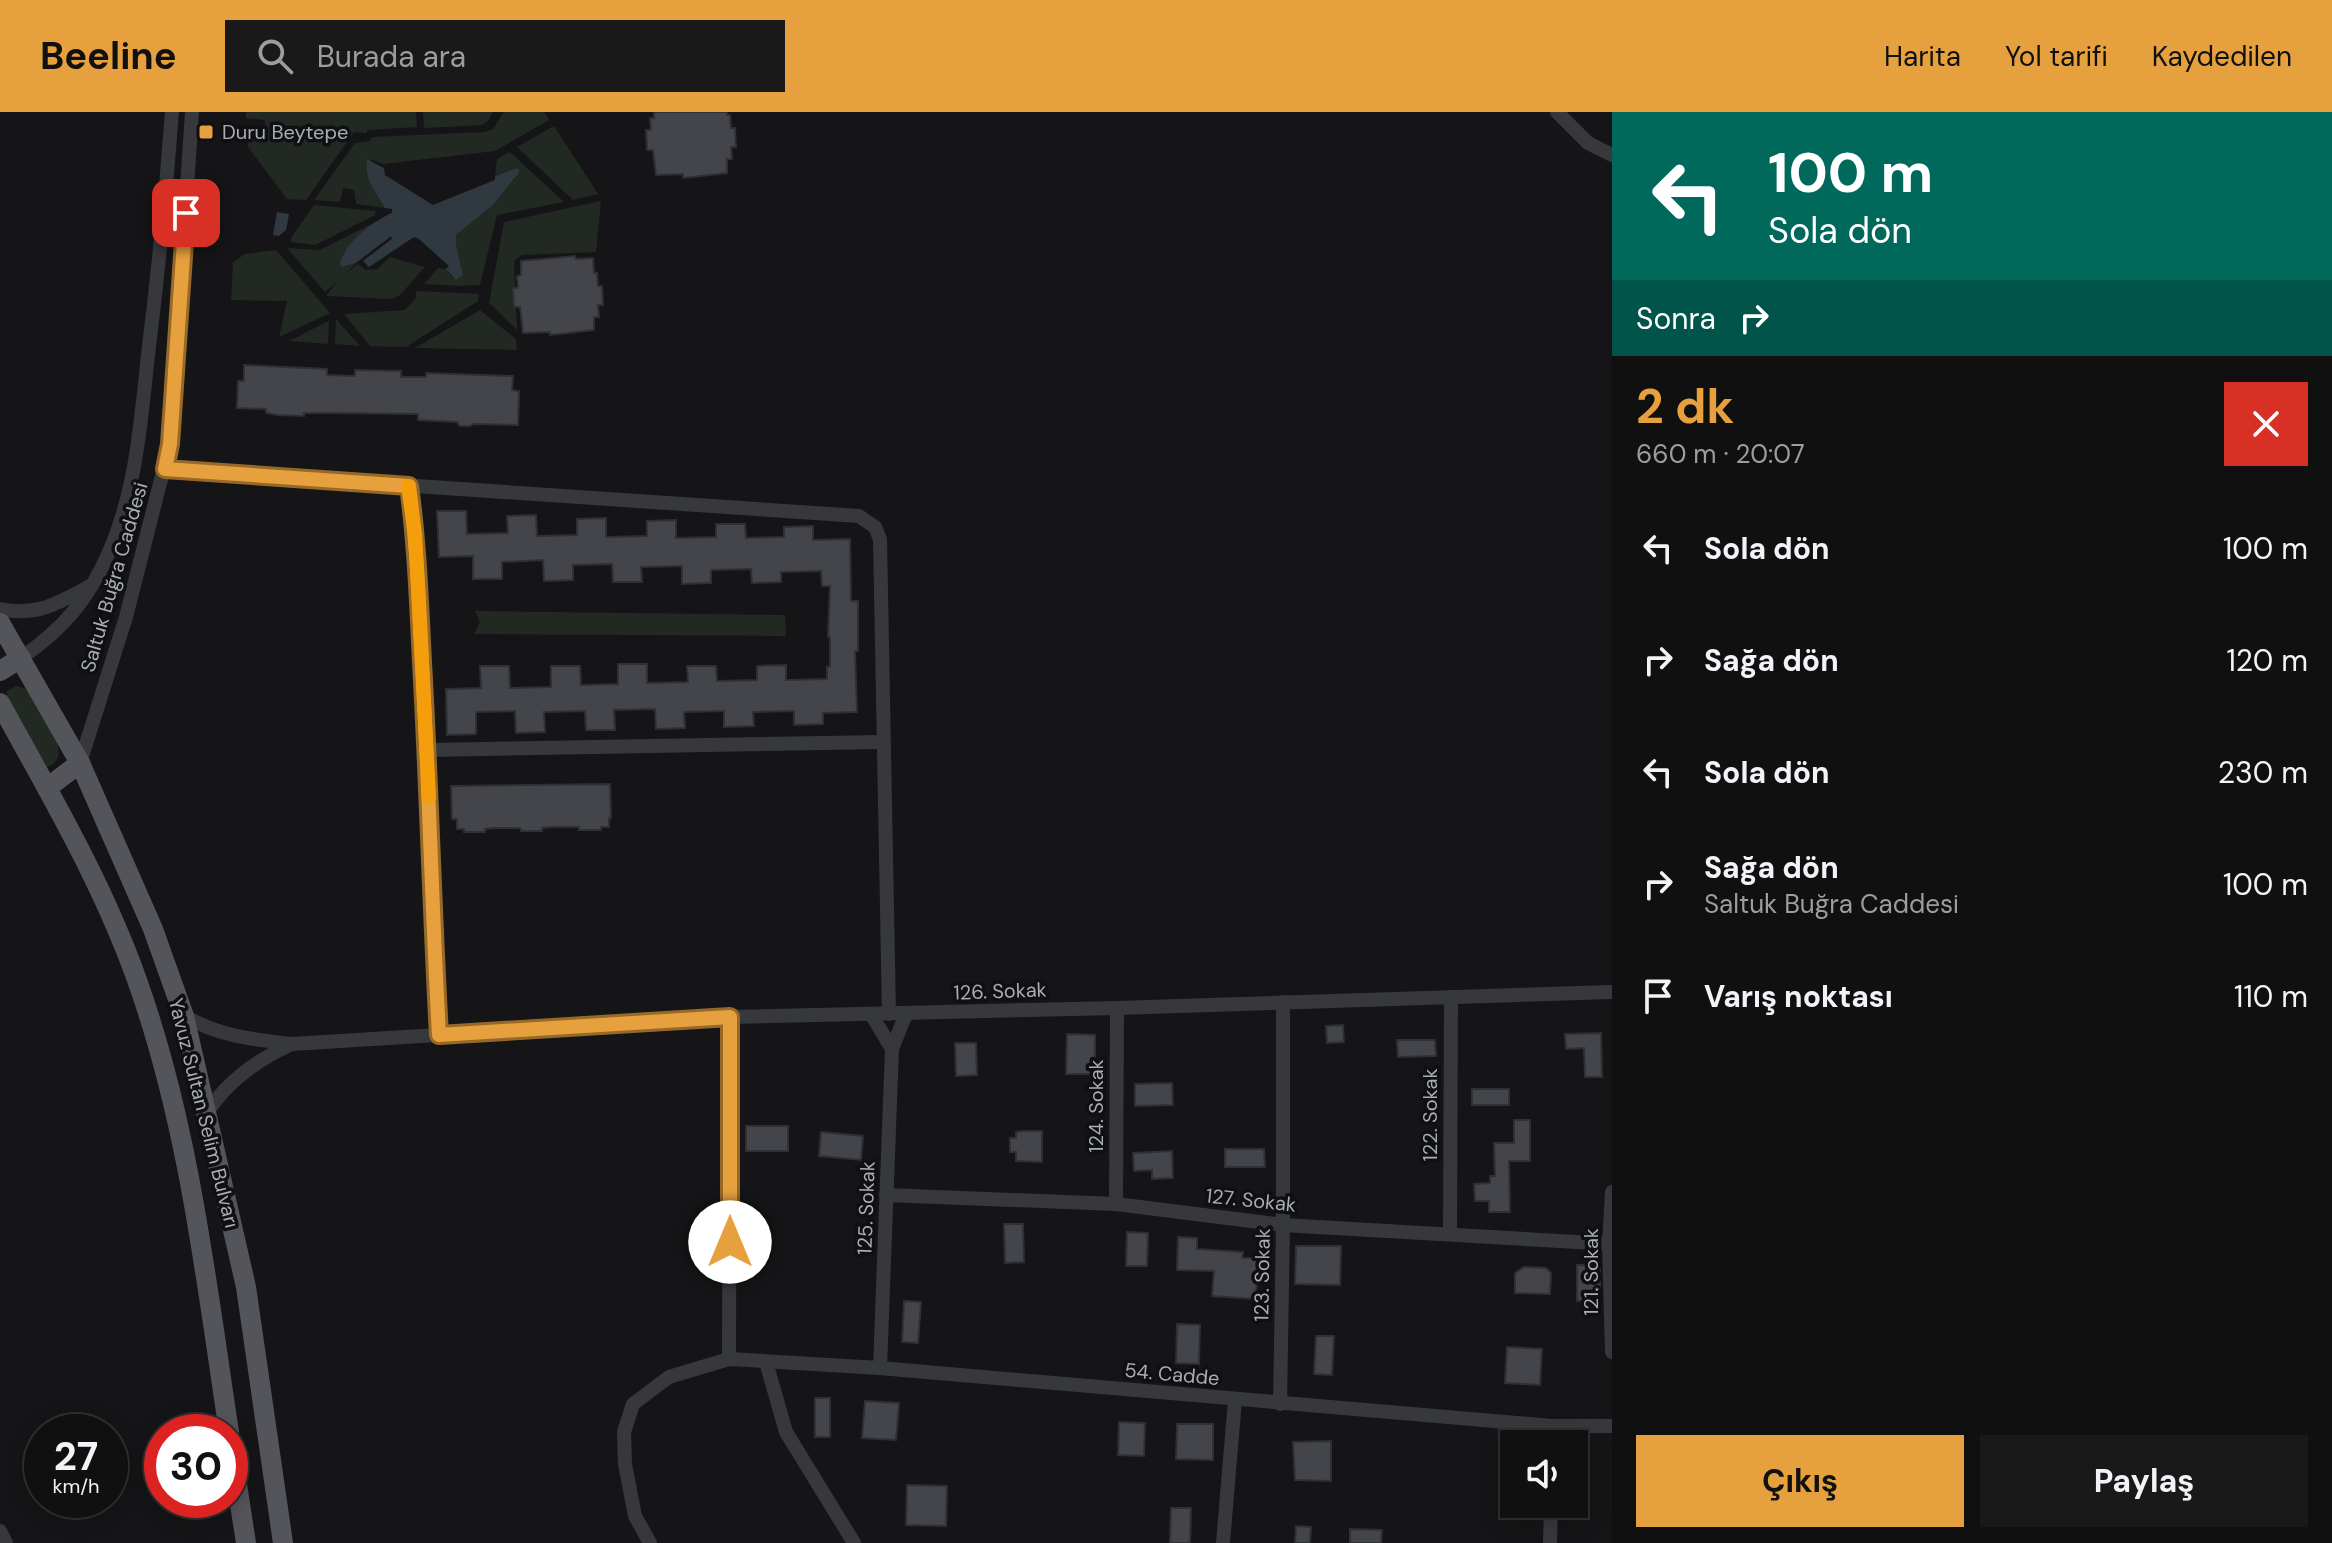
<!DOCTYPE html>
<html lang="tr">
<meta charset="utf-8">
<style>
body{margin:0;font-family:"DM Sans",sans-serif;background:#19191a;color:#f1f3f6;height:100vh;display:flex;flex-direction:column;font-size:30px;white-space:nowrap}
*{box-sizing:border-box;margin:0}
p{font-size:26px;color:#9c9d9f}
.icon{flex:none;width:44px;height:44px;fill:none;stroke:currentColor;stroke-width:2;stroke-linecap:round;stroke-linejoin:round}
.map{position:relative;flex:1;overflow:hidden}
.drawer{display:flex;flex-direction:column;background:#101011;width:720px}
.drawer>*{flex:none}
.banner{background:#00695c;color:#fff;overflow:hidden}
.buttons{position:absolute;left:1500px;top:1318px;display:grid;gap:16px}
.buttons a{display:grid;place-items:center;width:88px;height:88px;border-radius:0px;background:#101011;box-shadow:0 4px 20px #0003,0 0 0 2px #303031;font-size:40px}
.speed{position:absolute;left:24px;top:1302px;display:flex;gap:16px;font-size:40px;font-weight:700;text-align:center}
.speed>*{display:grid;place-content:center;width:104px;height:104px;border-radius:50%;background:#101011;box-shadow:0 4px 20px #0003,0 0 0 2px #303031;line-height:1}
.speed small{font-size:20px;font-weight:400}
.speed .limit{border:12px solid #d22;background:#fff;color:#111}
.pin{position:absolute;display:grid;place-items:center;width:68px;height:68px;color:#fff;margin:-34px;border-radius:16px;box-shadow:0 4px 12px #0006}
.me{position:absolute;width:88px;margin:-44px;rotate:0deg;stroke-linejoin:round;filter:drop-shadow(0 0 6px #0008)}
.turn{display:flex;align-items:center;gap:28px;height:168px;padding:0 24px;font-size:36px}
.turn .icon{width:104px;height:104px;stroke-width:2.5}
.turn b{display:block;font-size:56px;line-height:68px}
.then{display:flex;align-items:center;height:76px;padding:0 24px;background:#0003;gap:16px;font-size:30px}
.round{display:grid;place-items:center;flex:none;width:84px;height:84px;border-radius:0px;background:#19191a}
.summary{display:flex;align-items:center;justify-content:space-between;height:136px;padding:0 24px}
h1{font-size:48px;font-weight:700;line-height:60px;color:#e6a13e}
.cta{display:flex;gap:16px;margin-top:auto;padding:16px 24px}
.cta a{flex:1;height:92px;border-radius:0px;background:#e6a13e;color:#111;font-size:32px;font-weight:700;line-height:92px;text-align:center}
.cta a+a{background:#19191a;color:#f1f3f6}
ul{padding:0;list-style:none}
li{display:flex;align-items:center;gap:24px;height:112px;padding:0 24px}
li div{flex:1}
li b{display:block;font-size:30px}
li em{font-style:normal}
header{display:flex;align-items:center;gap:48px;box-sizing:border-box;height:112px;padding:0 40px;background:#e6a13e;color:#111}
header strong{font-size:38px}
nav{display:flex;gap:44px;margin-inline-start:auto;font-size:28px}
.search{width:560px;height:72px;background:#19191a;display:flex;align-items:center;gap:20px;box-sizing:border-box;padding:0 28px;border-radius:0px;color:#9c9d9f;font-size:30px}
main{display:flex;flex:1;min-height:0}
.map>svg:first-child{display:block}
</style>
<header>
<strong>Beeline</strong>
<div class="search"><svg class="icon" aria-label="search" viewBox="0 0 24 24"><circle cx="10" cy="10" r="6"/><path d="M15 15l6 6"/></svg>Burada ara</div>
<nav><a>Harita</a><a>Yol tarifi</a><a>Kaydedilen</a></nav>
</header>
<main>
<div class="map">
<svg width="1612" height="1431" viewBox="0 0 1612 1431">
<rect width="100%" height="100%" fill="#151517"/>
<g fill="#222922">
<polygon points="246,0 416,0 417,15 367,18 367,21 354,20 306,88 287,87 248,35 248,27 264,28 265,8 246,6"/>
<polygon points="423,0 493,0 488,9 482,13 424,16"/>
<polygon points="504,0 544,0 549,8 495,39 383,52 370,47 373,77 385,96 356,92 354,78 343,76 340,90 314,88 355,31 370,29 372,25 485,20 493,17"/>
<polygon points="554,14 598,82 573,88 517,35"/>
<polygon points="510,40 564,90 497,103 480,173 459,174 424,172 438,156 446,157 452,165 463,163 456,131 456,123 493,93 517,64 515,56 495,64 497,47"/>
<polygon points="601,89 596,140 522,143 514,149 517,218 489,191 504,110"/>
<polygon points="314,93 376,99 375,103 315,133 291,130 291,126"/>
<polygon points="377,109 344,140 342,155 356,151 344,163 358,152 366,158 377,157 390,145 425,155 400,183 391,187 326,184 337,170 325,180 287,136 320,138"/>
<polygon points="276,138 330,201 279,225 287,189 231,188 233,150 245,142"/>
<polygon points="416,179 479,182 478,189 406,235 370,234 344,202 405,198 416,186"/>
<polygon points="480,198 516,227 517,238 415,236"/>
<polygon points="336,207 360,234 335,232"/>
<polygon points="329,209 328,232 289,229"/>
<polygon points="475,499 785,503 786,524 474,522 480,510"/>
<path d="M16,574L26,577L32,582C40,598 78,648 46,655L7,587V579Z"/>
</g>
<g fill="#2f393f">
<path d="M367,47L384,56L385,63L433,93L495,68V64L516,56L519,58V61L493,93L456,123V132L463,163L456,168L446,157L449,154L419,127L414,125L369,155L363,149L393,126L390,125L356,151L342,155L340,152C345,130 372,110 392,101V97L385,96C375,80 364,67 367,47Z"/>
<polygon points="277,100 289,102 286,118 279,124 273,123"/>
</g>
<g fill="#44454a" stroke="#2f3033" stroke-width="2">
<polygon points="654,0 727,0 727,3 730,3 731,16 735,16 736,35 731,35 732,47 727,47 727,61 683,66 683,62 656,63 653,38 647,38 646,18 651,18 650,6 654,6"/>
<polygon points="575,144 576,147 593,146 594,161 597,161 598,174 602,174 603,193 598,193 599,205 594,205 594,218 550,223 550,220 523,221 520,195 514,195 513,176 518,176 517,164 521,163 521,149"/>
<polygon points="244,253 327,257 327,263 355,264 355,258 401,259 401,265 426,265 426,261 513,264 512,278 519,279 518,313 473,312 470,314 460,314 457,310 418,308 418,302 334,301 304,301 304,304 278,303 266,301 266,297 237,296 238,269 244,269"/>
<polygon points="437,399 466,399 467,422 508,421 507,404 536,403 537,424 577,423 577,407 606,406 606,425 647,424 647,409 676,408 676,426 716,425 716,412 745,412 746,426 784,425 784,415 813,414 813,428 850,427 851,489 858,489 858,539 855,539 857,600 823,601 823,612 794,613 794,599 753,600 754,614 724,615 724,599 684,600 685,616 656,617 655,597 614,598 615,618 586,618 585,599 544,600 545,620 516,621 515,599 476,600 476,622 447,623 446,577 481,576 480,554 509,554 510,576 551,575 551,554 580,554 581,573 618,572 618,552 647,552 647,571 688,570 687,554 716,554 717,569 757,568 757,554 786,553 786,568 827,567 827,555 830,555 830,525 828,525 830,474 822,474 821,459 781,460 781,470 752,471 751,457 711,458 711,471 682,472 682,454 641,455 642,470 613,470 612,452 573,453 573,468 544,469 543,448 502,450 502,467 473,467 473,444 439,445"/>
<polygon points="610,672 611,706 609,706 609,715 601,715 601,718 579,718 579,715 551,715 542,716 542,719 521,719 520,716 494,716 485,717 485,720 464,720 464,717 457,717 457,707 452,707 451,674"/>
<polygon points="1343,913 1344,930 1327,931 1326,914"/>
<polygon points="1601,921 1602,965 1585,965 1584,936 1566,937 1565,922"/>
<polygon points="1067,922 1095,923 1095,962 1066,962"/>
<polygon points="1397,928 1435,928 1436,944 1398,945"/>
<polygon points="955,931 976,931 977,963 956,964"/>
<polygon points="1172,971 1173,993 1135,994 1135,972"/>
<rect x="1472" y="977" width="37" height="16"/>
<polygon points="1514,1008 1530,1008 1530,1049 1509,1049 1510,1100 1489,1100 1489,1089 1475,1089 1474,1072 1490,1071 1490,1064 1495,1064 1494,1031 1514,1031"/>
<rect x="746" y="1014" width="42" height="25"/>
<polygon points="1024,1019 1042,1019 1042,1050 1016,1049 1016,1040 1010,1040 1010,1026 1016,1026 1016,1020"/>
<polygon points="821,1020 863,1024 861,1048 819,1044"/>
<polygon points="1225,1037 1264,1037 1265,1055 1225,1055"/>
<polygon points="1172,1039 1173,1066 1152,1067 1152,1058 1134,1059 1133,1041"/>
<polygon points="1004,1112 1023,1112 1024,1150 1005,1151"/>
<polygon points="1127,1120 1148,1121 1147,1154 1126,1154"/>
<polygon points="1178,1125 1197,1126 1197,1137 1243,1140 1242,1146 1258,1146 1256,1187 1212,1184 1214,1159 1177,1158"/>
<polygon points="1296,1134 1341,1134 1340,1173 1295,1172"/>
<rect x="1577" y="1153" width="23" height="36"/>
<polygon points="1524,1155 1546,1156 1551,1161 1550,1182 1515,1181 1515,1161"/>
<polygon points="904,1189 921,1190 918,1231 902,1230"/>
<polygon points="1177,1212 1200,1213 1199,1252 1176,1251"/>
<polygon points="1316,1224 1334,1224 1332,1263 1314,1262"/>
<polygon points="1507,1235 1542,1237 1540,1273 1505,1271"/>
<rect x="815" y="1286" width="15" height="39"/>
<polygon points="865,1289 899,1291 896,1328 862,1326"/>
<polygon points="1119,1310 1145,1311 1144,1344 1118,1343"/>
<polygon points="1177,1312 1213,1312 1213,1348 1176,1347"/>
<polygon points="1331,1329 1331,1369 1295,1368 1293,1330"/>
<polygon points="907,1373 947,1374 946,1414 906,1413"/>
<polygon points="1171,1396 1191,1396 1190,1431 1170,1431"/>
<polygon points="1296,1414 1311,1415 1310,1431 1295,1431"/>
<polygon points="1350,1417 1382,1418 1381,1431 1350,1431"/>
</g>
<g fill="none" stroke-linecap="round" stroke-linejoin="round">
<g stroke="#36383c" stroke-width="14">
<polyline points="1557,0 1588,31 1612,43"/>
<polyline points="165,357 859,404 875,415 880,427 889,902"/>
<path d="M409,374C416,428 418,483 422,538C429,666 432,794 439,923"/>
<path d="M0,497C38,505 60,490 92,473"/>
<path d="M21,546C63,517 89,487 109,440C136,379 141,308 148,243C158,162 166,81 172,0"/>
<polyline points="427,638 883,630"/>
<polyline points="80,651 126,505 170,332 192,0"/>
<polyline points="871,902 892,937"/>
<path d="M184,904C222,925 251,927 292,932L730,905"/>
<path d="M207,1000C229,968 257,948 292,932"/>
<polyline points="1612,1080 1609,1132 1612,1240"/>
<polyline points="886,1083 1116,1092 1283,1113 1612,1132"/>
<polyline points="1116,1092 1117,896"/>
<polyline points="1450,1121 1451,885"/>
<polyline points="729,1247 730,905 1117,896 1612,880"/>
<polyline points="766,1250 786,1320 854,1431"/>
<polyline points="880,1256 892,937 906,902"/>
<polyline points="1280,1292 1283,1113 1283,890"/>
<polyline points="0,1419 6,1431"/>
<polyline points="650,1431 635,1404 625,1352 624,1320 633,1292 669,1265 729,1247 880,1256 1552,1314 1612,1314"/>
<polyline points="1223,1431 1235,1288"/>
<polyline points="1550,1431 1551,1392"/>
</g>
<g stroke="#53555a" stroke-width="20">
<polyline points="0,511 80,651 153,817 184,904 246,1175 283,1431"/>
<polyline points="0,559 21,546"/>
<path d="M0,591C50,682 102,770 137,868C189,1014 206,1168 229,1320"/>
<polyline points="47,676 80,651"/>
<polyline points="230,1327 246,1431"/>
</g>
</g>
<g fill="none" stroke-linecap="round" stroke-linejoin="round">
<defs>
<path id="route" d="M186,101L170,332L165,357L409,374C417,432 419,491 422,550C429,674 432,799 439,923L730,905V1130"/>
</defs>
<use href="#route" stroke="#966928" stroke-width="20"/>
<use href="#route" stroke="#e6a13e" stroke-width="14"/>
<polyline stroke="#f59e0b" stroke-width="14" points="408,374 415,422 429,685"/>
</g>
<rect fill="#e6a13e" stroke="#101012" stroke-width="3" x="198" y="12" width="16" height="16" rx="4"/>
<g text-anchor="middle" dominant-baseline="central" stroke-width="7" stroke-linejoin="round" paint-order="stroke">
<g font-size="20" fill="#a8adb6" stroke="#101012" text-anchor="start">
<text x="222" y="20">Duru Beytepe</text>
</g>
<g font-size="20" fill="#a8adb6" stroke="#101012">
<text transform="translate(114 465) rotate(-74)">Saltuk Buğra Caddesi</text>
<text transform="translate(1000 879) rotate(-2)">126. Sokak</text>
<text transform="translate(1096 994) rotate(-90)">124. Sokak</text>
<text transform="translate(204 1001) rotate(76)">Yavuz Sultan Selim Bulvarı</text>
<text transform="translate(1430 1003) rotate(-90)">122. Sokak</text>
<text transform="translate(1251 1088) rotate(6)">127. Sokak</text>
<text transform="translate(866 1096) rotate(-88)">125. Sokak</text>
<text transform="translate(1591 1160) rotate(-90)">121. Sokak</text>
<text transform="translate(1262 1163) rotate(-89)">123. Sokak</text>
<text transform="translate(1172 1262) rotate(5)">54. Cadde</text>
</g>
</g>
</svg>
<div class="buttons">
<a><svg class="icon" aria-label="sound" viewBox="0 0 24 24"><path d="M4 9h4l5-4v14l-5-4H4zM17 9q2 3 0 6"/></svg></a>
</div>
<div class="speed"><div>27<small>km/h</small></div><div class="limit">30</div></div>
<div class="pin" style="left:186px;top:101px;background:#d93025"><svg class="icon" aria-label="arrive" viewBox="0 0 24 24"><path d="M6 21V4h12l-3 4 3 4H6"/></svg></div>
<svg class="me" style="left:730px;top:1130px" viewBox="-20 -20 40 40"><circle r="19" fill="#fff"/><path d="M0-13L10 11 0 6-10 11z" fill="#e6a13e"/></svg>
</div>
<section class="drawer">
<div class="banner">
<div class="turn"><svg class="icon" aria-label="left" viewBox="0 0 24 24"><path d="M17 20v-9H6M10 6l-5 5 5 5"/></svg><div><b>100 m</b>Sola dön</div></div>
<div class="then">Sonra<svg class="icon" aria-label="right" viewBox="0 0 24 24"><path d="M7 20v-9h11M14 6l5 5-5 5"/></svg></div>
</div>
<div class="summary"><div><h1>2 dk</h1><p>660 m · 20:07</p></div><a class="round" style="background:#d93025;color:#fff"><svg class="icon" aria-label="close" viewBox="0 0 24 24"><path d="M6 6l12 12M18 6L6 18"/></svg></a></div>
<ul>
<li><svg class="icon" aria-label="left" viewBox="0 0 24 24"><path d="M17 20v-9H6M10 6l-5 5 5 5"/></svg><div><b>Sola dön</b></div><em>100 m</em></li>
<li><svg class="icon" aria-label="right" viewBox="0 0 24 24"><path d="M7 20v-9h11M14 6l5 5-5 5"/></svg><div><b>Sağa dön</b></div><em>120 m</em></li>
<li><svg class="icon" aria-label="left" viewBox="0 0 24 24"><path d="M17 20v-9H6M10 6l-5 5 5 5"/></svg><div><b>Sola dön</b></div><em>230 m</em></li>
<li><svg class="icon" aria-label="right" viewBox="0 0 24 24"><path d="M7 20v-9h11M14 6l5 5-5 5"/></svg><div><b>Sağa dön</b><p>Saltuk Buğra Caddesi</p></div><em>100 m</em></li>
<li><svg class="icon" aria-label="arrive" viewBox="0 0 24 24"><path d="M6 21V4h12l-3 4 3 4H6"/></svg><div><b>Varış noktası</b></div><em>110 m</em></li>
</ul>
<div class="cta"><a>Çıkış</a><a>Paylaş</a></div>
</section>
</main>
